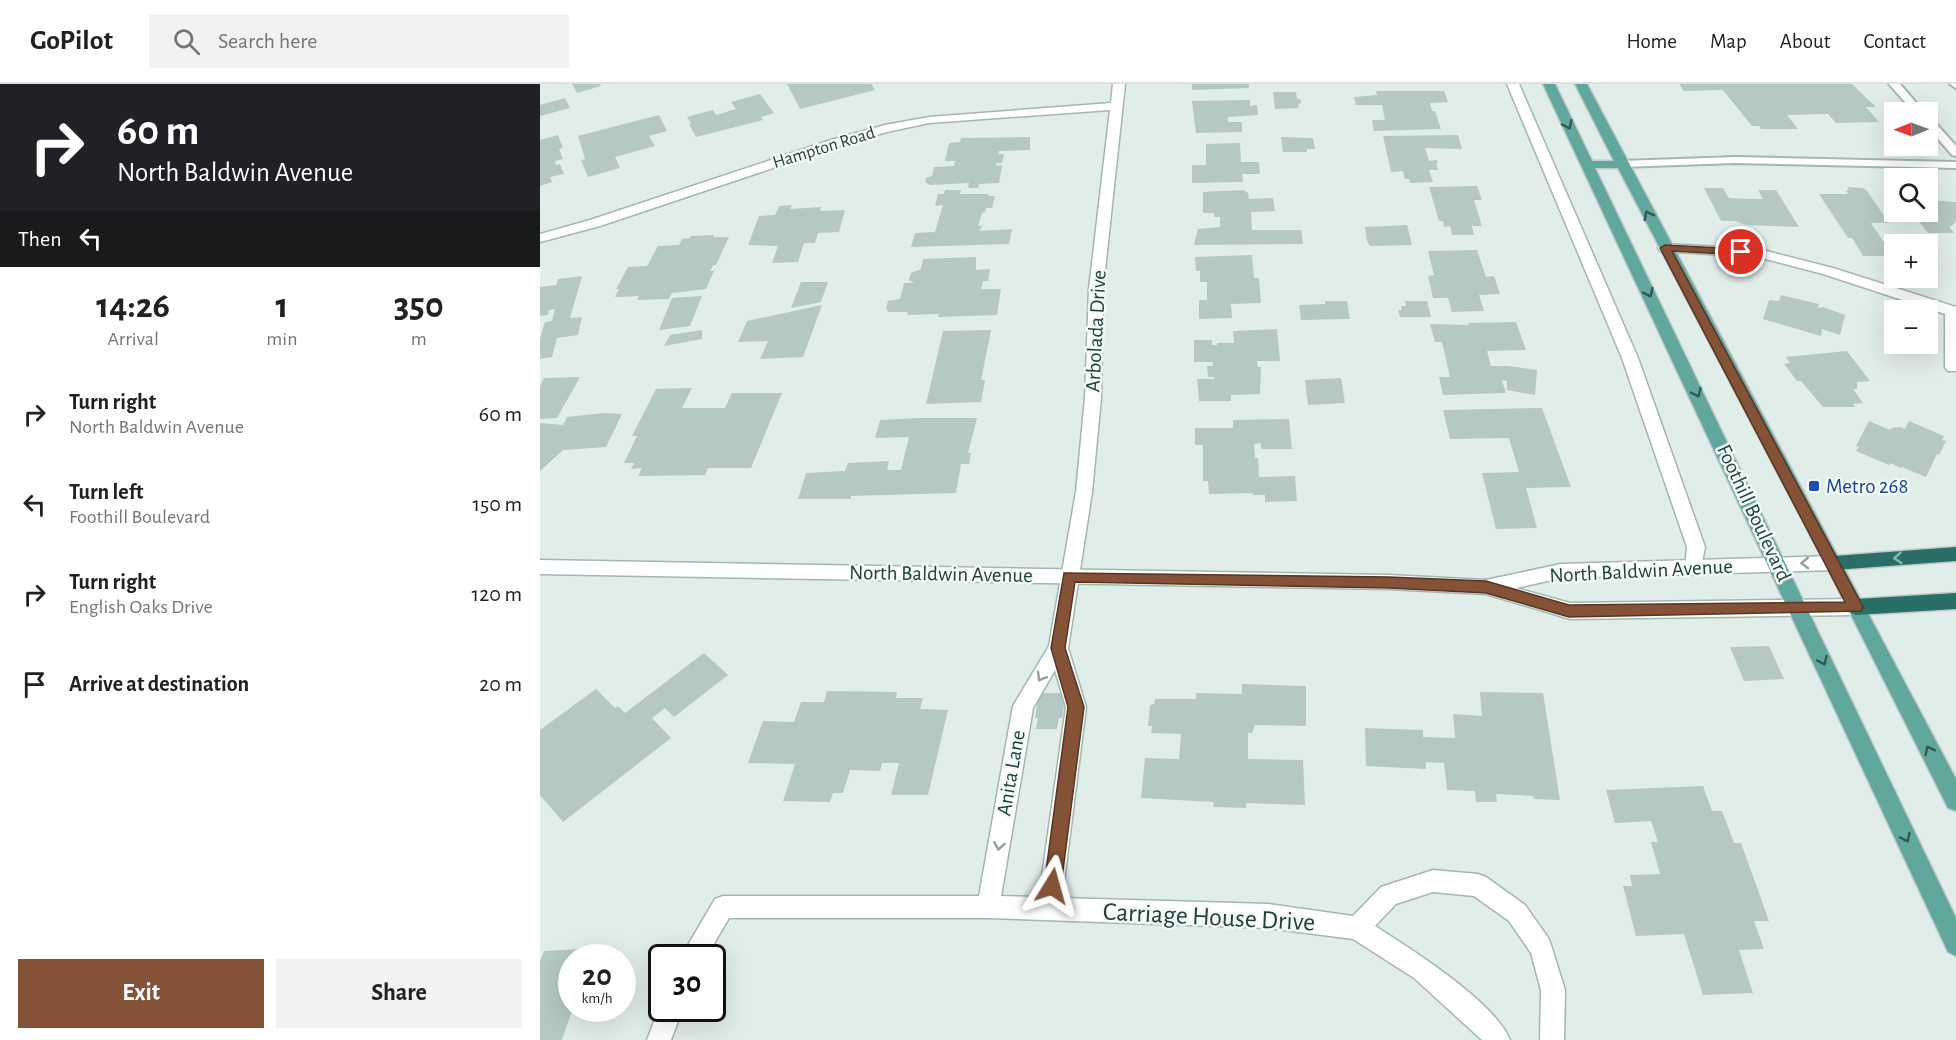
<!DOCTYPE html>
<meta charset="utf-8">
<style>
body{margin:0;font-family:"Alegreya Sans",sans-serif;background:#f2f2f2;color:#202124;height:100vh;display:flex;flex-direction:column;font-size:22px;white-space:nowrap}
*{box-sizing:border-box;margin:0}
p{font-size:20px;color:#757577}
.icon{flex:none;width:33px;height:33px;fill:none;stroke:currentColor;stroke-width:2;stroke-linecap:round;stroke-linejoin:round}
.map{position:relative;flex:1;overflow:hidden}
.panel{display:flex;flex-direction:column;background:#fff;width:540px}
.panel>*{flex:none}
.top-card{background:#202124;color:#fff;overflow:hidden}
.needle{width:39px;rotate:269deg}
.tools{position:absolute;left:1344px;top:18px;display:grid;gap:12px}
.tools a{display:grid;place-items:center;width:54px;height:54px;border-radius:0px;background:#fff;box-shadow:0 6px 24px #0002;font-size:30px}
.speed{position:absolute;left:18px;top:860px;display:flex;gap:12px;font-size:30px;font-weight:700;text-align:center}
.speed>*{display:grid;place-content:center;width:78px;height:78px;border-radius:50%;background:#fff;box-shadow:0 6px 24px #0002;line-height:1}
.speed small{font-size:15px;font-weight:400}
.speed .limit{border:3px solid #111;border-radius:9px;background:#fff;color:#111}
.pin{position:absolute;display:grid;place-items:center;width:51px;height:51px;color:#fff;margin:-26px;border:3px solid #fff;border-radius:50%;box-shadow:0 2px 6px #0007}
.me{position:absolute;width:66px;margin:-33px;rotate:8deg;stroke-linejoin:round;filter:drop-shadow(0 0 4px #0008)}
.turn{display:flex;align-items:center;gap:21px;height:126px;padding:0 18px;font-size:27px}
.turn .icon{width:78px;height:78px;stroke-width:2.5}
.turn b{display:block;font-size:42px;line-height:51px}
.then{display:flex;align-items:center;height:57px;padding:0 18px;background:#0003;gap:12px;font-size:22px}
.eta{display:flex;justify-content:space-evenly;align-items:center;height:102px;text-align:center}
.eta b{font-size:36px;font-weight:700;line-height:42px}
.button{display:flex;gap:12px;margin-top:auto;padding:12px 18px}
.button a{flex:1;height:69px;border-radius:0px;background:#845237;color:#fff;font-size:24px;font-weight:700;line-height:69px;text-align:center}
.button a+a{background:#f2f2f2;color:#202124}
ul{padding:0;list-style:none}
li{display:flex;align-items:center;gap:18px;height:90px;padding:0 18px}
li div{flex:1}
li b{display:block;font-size:22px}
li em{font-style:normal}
header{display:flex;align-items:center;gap:36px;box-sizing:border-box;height:84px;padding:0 30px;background:#fff;border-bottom:2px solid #e0e0e0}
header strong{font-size:28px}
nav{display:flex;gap:33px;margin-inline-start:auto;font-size:21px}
.search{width:420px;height:54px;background:#f2f2f2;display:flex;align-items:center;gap:15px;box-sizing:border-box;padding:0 21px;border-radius:0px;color:#757577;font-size:22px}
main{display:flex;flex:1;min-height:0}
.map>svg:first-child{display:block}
</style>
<header>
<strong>GoPilot</strong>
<div class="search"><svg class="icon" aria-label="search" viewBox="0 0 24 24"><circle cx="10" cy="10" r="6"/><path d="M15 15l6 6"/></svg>Search here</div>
<nav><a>Home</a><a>Map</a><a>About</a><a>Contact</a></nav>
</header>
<main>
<section class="panel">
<div class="top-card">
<div class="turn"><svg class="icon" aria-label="right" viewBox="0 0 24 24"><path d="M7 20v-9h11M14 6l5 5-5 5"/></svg><div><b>60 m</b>North Baldwin Avenue</div></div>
<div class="then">Then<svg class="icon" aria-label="left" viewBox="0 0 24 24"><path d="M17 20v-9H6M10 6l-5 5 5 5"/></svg></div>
</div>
<div class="eta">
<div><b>14:26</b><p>Arrival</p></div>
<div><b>1</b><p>min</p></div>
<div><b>350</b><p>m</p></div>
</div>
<ul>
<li><svg class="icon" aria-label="right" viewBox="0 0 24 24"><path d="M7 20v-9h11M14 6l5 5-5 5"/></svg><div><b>Turn right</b><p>North Baldwin Avenue</p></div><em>60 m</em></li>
<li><svg class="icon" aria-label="left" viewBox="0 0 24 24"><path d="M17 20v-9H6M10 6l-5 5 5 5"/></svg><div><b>Turn left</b><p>Foothill Boulevard</p></div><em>150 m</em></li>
<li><svg class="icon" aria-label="right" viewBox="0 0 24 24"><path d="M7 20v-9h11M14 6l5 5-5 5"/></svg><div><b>Turn right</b><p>English Oaks Drive</p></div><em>120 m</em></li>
<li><svg class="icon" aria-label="arrive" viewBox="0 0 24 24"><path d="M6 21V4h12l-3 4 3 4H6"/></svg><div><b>Arrive at destination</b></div><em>20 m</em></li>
</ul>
<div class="button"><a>Exit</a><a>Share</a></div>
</section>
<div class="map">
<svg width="1416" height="956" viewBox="0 0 1416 956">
<rect width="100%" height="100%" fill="#e1ede9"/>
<g fill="#b6c8c3">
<polygon points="32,0 60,0 61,2 37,9"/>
<polygon points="247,0 331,0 335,6 260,25"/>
<polygon points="652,0 709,0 709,4 652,6"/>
<polygon points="1139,0 1312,0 1336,23 1326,23 1339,38 1296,39 1288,30 1247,31 1258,45 1221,45 1219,42 1212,42 1183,6 1144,7"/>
<polygon points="836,7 904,7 908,18 890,19 892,27 895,27 901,45 834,47 832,36 845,36 842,21 816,21 814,13 837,11"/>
<polygon points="733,8 756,8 757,15 760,15 761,19 758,20 759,24 735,25"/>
<polygon points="220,10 234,29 221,33 223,36 156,53 149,40 151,39 147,33 173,26 176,31 196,25 191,18"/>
<polygon points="25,14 30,24 0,32 0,21"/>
<polygon points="710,16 710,22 717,21 718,31 688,33 688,38 702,38 702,48 656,49 652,17"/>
<polygon points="119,31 127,47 109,52 115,62 75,73 80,84 48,93 41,76 45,75 38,52"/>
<polygon points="18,51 23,64 19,65 23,75 15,77 16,81 20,80 24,90 10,93 12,98 0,102 0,56"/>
<polygon points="918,51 922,65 885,64 889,77 897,76 898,79 896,79 898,86 889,86 893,98 870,99 869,95 865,95 863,87 851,88 843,52"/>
<polygon points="490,53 490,66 459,67 458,70 464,70 462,79 456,79 456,82 462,81 459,99 439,100 438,104 428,104 429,99 390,101 385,98 386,94 392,92 394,83 414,82 415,77 405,77 409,59 420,58 421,54"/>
<polygon points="741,53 773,54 775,65 767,65 767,68 743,68"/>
<polygon points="700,59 701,78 719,78 720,90 702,90 703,98 652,99 652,81 666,81 666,60"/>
<polygon points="937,102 942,116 934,116 942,142 932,142 934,151 912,151 910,142 904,143 903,137 899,137 889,103"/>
<polygon points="1307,103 1323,104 1327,107 1349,139 1331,139 1343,157 1377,158 1379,160 1354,160 1354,177 1351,172 1323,172 1312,154 1308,154 1279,110 1308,110 1306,106 1309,106"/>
<polygon points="1164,104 1183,104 1189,114 1207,115 1223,115 1218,106 1236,106 1259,143 1206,141 1195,137 1181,137"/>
<polygon points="405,106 421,106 420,110 449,110 448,112 455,112 452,124 446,124 445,128 442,129 438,142 442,142 441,144 439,147 472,145 469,160 371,163 375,149 395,148 403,121 395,122 398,110 404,110"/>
<polygon points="703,106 708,109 709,115 733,114 735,127 711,128 712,146 761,146 763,160 654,161 658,145 680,143 680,133 674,133 674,129 663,129 663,108"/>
<polygon points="1388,116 1416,118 1416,137 1412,142 1409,142 1414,149 1388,149 1372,128 1388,128"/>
<polygon points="252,121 250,125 281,123 280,127 305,126 299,148 278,149 275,159 264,159 258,178 232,179 238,162 208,161 219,132 235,131 239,122"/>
<polygon points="867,141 872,161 830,162 827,157 825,143"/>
<polygon points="174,151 173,153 189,153 176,181 173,181 170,187 174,187 166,205 132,209 129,215 97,216 99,212 75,213 79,205 76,205 88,183 107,182 118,162 139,161 142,155 150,154 151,152"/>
<polygon points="937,166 946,193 954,192 960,210 939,211 944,227 912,228 908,214 893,214 888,192 894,191 888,167"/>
<polygon points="712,171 714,194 719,194 721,219 691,220 692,234 659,235 659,216 667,216 667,198 660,198 660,187 656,187 655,173"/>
<polygon points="436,173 436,186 450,185 448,197 443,197 441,205 461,205 457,231 398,233 399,230 367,231 368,228 349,228 346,225 348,217 360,215 364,199 374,199 369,196 371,189 381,185 383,175"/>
<polygon points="42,192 30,234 42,233 38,251 17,254 12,273 0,275 0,255 5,238 12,237 15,225 9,226 8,231 0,232 0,203 16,201 18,195"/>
<polygon points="261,198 288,198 281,218 251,224"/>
<polygon points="1241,211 1279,220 1278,224 1283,223 1305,231 1300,251 1282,245 1281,252 1223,235 1229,216 1239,217"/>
<polygon points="162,212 150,242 119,246 132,214"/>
<polygon points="785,217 807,217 810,235 761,236 759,221 785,220"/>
<polygon points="865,217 887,217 891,233 860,233 858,226 862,226 861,222 866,222"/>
<polygon points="282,221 263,273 220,275 228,257 198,258 207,237"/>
<polygon points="976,238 986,266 947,267 951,282 968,282 997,286 995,311 967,306 967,297 962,296 966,309 903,311 899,293 910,293 902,258 895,258 890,240 929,241 928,239"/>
<polygon points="737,245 740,277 717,277 718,283 721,283 720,310 691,311 691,317 659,317 657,295 674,295 674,293 668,293 667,282 673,282 673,278 654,278 654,256 672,256 672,261 677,261 677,259 694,259 693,247"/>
<polygon points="162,246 162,255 124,262 130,251"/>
<polygon points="451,246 441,296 445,296 441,318 386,320 403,247"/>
<polygon points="1307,267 1330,297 1317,298 1317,305 1313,305 1323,319 1313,320 1315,323 1283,323 1261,297 1257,297 1244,280 1250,279 1246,273"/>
<polygon points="40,293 17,334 0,335 0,302 4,294"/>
<polygon points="801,294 805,319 768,321 765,296"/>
<polygon points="152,304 142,324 185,324 192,309 242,309 211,384 168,384 165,391 98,392 102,384 91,385 94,379 84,379 97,352 92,352 116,305"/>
<polygon points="1002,324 1031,403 986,404 997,444 956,445 942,389 979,388 969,354 910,355 903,326"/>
<polygon points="63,329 82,330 66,363 23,366 0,387 0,339 23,341 27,333"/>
<polygon points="380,334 437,334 428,369 431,369 429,380 421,380 416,409 311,412 311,415 258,415 266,389 305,387 308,379 349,377 347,386 361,386 369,353 335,354 340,336"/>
<polygon points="749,335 752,365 721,365 721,359 714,360 715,374 718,374 719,393 755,392 757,417 725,418 725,411 713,411 713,409 669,410 668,397 663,397 663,361 655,361 655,344 693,344 693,336"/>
<polygon points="1329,337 1350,346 1352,344 1360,343 1365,345 1369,337 1404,352 1402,356 1406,357 1399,371 1397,370 1386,393 1362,383 1361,384 1350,379 1349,381 1316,367 1319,363 1316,362"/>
<polygon points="1229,562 1244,595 1204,597 1190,563"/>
<polygon points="164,569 188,591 134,633 125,624 112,634 131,654 23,738 0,711 0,646 56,605 75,624 78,622 85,629"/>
<polygon points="702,600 766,602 766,642 715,641 712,649 708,649 708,675 763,676 765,721 706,719 706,724 673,723 674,718 601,714 605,674 639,675 641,650 611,649 612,642 608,642 610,621 614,620 615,615 656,615 656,609 702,610"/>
<polygon points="287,607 357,608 356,614 383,614 380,625 408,626 388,711 351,711 359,679 342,679 340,687 310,686 303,709 293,709 290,718 243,717 255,680 208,679 223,637 254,638 261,618 284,618"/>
<polygon points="940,608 1003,609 1020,716 994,715 993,712 956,710 957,718 936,718 935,707 907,706 904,679 886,678 886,685 826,682 825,644 883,646 883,653 915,654 913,630 942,632"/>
<polygon points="499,609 526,609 522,634 519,634 517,645 496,645 498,634 495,634"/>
<polygon points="1163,702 1172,727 1182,727 1194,759 1201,759 1229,837 1214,837 1224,865 1199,866 1213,909 1163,911 1144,850 1096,852 1083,802 1092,802 1090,791 1120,790 1111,758 1118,758 1111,737 1075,739 1066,706"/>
<polygon points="56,864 53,873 32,873 33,924 22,956 0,956 0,878 4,867"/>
</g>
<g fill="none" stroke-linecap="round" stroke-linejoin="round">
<defs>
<g id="service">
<polygon points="1349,0 1360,0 1384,28 1374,28"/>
<polygon points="1410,0 1416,0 1416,4"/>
<polygon points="1388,34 1392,35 1416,62 1416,72 1412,71 1388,43"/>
<polygon points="1195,73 1416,78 1416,84 1195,79 1082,83 1076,80 1082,77"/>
</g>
<g id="minor">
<path d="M573,0H585L563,205L561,314L552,408L528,564L546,623L522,814L729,820L813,832L841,803L893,786L938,790L946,793L985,821L1009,855L1025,906L1024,956H1000L1001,906L991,869L969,837L934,812L893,808L856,820L835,842C871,865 955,918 970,956H942L874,894L813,855L729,844L448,834H189L166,873H141L175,815L183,812H439L473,622L509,562L536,408L545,314L549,205L570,26L389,39L347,48L302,61L60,142L0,158V150L50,136L294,55L345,41L389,33L571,19ZM515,586L526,623L499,813L461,812L493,624Z"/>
<polygon points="967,0 979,0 1098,274 1165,463 1160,489 1154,491 1148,489 1145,484 1147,463 1082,274"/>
<polygon points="1125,160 1218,165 1293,184 1416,223 1416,287 1408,287 1405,283 1405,230 1283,190 1218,173 1120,167 1118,164 1120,161"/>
<polygon points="122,917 122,924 143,924 131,956 107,956"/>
</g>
<polygon id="tertiary" points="1294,472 1300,474 1303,479 1300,484 1294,486 1021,494 976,504 1030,519 1316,515 1323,518 1325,523 1323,528 1316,531 1030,535 946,510 849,505 0,490 0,476 849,491 946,496 1021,480"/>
<polygon id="primary" points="1003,0 1015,0 1052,77 1074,77 1035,0 1047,0 1416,695 1416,727 1408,724 1286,481 1078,84 1055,84 1416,834 1416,872 1408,868"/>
<g id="motorway">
<polygon points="1416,463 1416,477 1294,486 1288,484 1285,479 1288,474 1294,472"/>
<polygon points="1416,509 1416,525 1316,531 1309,528 1307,523 1309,518 1316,515"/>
</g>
</defs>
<use href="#service" stroke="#a3b6b1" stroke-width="4"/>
<use href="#minor" stroke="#a3b6b1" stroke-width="3"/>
<use href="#tertiary" stroke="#a3b6b1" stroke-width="3"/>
<use href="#primary" stroke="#c1cac8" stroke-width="3"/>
<use href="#motorway" stroke="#c1cac8" stroke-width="3"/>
<use href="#service" fill="#fff" fill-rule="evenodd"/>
<use href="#minor" fill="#fff" fill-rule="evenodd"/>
<use href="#tertiary" fill="#fff" fill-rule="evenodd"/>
<use href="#primary" fill="#62a79d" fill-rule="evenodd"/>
<use href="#motorway" fill="#296f68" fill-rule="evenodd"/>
</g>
<defs><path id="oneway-chevron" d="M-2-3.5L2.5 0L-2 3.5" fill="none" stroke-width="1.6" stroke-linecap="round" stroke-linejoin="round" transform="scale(1.5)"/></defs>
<g stroke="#305a54">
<use href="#oneway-chevron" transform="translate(1028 41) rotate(65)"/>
<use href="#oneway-chevron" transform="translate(1108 131) rotate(-117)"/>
<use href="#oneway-chevron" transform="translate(1109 209) rotate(64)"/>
<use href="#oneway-chevron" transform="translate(1157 309) rotate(65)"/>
<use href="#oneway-chevron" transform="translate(1283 577) rotate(65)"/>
<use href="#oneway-chevron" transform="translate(1389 666) rotate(-117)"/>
<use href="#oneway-chevron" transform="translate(1366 754) rotate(65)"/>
</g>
<use stroke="#8eb4b0" href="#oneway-chevron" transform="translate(1358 474) rotate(176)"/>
<g stroke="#90a09d">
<use href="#oneway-chevron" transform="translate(1265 479) rotate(179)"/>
<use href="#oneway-chevron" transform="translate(501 593) rotate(121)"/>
<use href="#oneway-chevron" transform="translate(459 762) rotate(100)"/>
</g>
<polygon fill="#845237" stroke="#563524" stroke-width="1.5" points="1125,161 1201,165 1206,168 1201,171 1132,167 1321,519 1323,523 1321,527 1029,533 946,509 849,504 535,498 525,564 544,623 521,802 518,808 512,811 506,808 504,802 528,623 511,564 524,489 849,493 946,497 1029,521 1305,518 1120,164"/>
<rect fill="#1a4fb4" stroke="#f2f9f7" stroke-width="2" x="1268" y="396" width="12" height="12" rx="3"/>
<g text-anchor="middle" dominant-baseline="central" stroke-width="5" stroke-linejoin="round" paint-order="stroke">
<g font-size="18" fill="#20403b" stroke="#f2f9f7">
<text transform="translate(284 64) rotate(-17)">Hampton Road</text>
</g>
<g font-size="21" fill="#20403b" stroke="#f2f9f7">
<text transform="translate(556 247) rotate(-87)">Arbolada Drive</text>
<text transform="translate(1214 429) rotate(65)">Foothill Boulevard</text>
<text transform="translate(1101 487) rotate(-3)">North Baldwin Avenue</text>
<text transform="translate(401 490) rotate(1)">North Baldwin Avenue</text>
<text transform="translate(471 689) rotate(-80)">Anita Lane</text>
</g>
<g font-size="21" fill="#164399" stroke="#f2f9f7" text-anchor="start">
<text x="1286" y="402">Metro 268</text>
</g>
<g font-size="26" fill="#20403b" stroke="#f2f9f7">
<text transform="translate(669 833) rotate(3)">Carriage House Drive</text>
</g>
</g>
</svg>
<div class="tools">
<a><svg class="needle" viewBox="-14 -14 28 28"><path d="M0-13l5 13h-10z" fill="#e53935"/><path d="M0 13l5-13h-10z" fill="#757577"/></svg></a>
<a><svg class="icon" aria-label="search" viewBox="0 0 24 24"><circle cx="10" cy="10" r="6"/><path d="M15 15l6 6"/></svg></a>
<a>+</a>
<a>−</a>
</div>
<div class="speed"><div>20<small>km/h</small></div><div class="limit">30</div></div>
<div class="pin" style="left:1201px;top:168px;background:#d93025"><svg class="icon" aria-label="arrive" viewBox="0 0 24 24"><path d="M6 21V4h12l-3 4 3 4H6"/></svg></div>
<svg class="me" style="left:512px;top:802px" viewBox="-20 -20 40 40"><path d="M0-17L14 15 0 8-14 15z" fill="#845237" stroke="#fff" stroke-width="4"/></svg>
</div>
</main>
